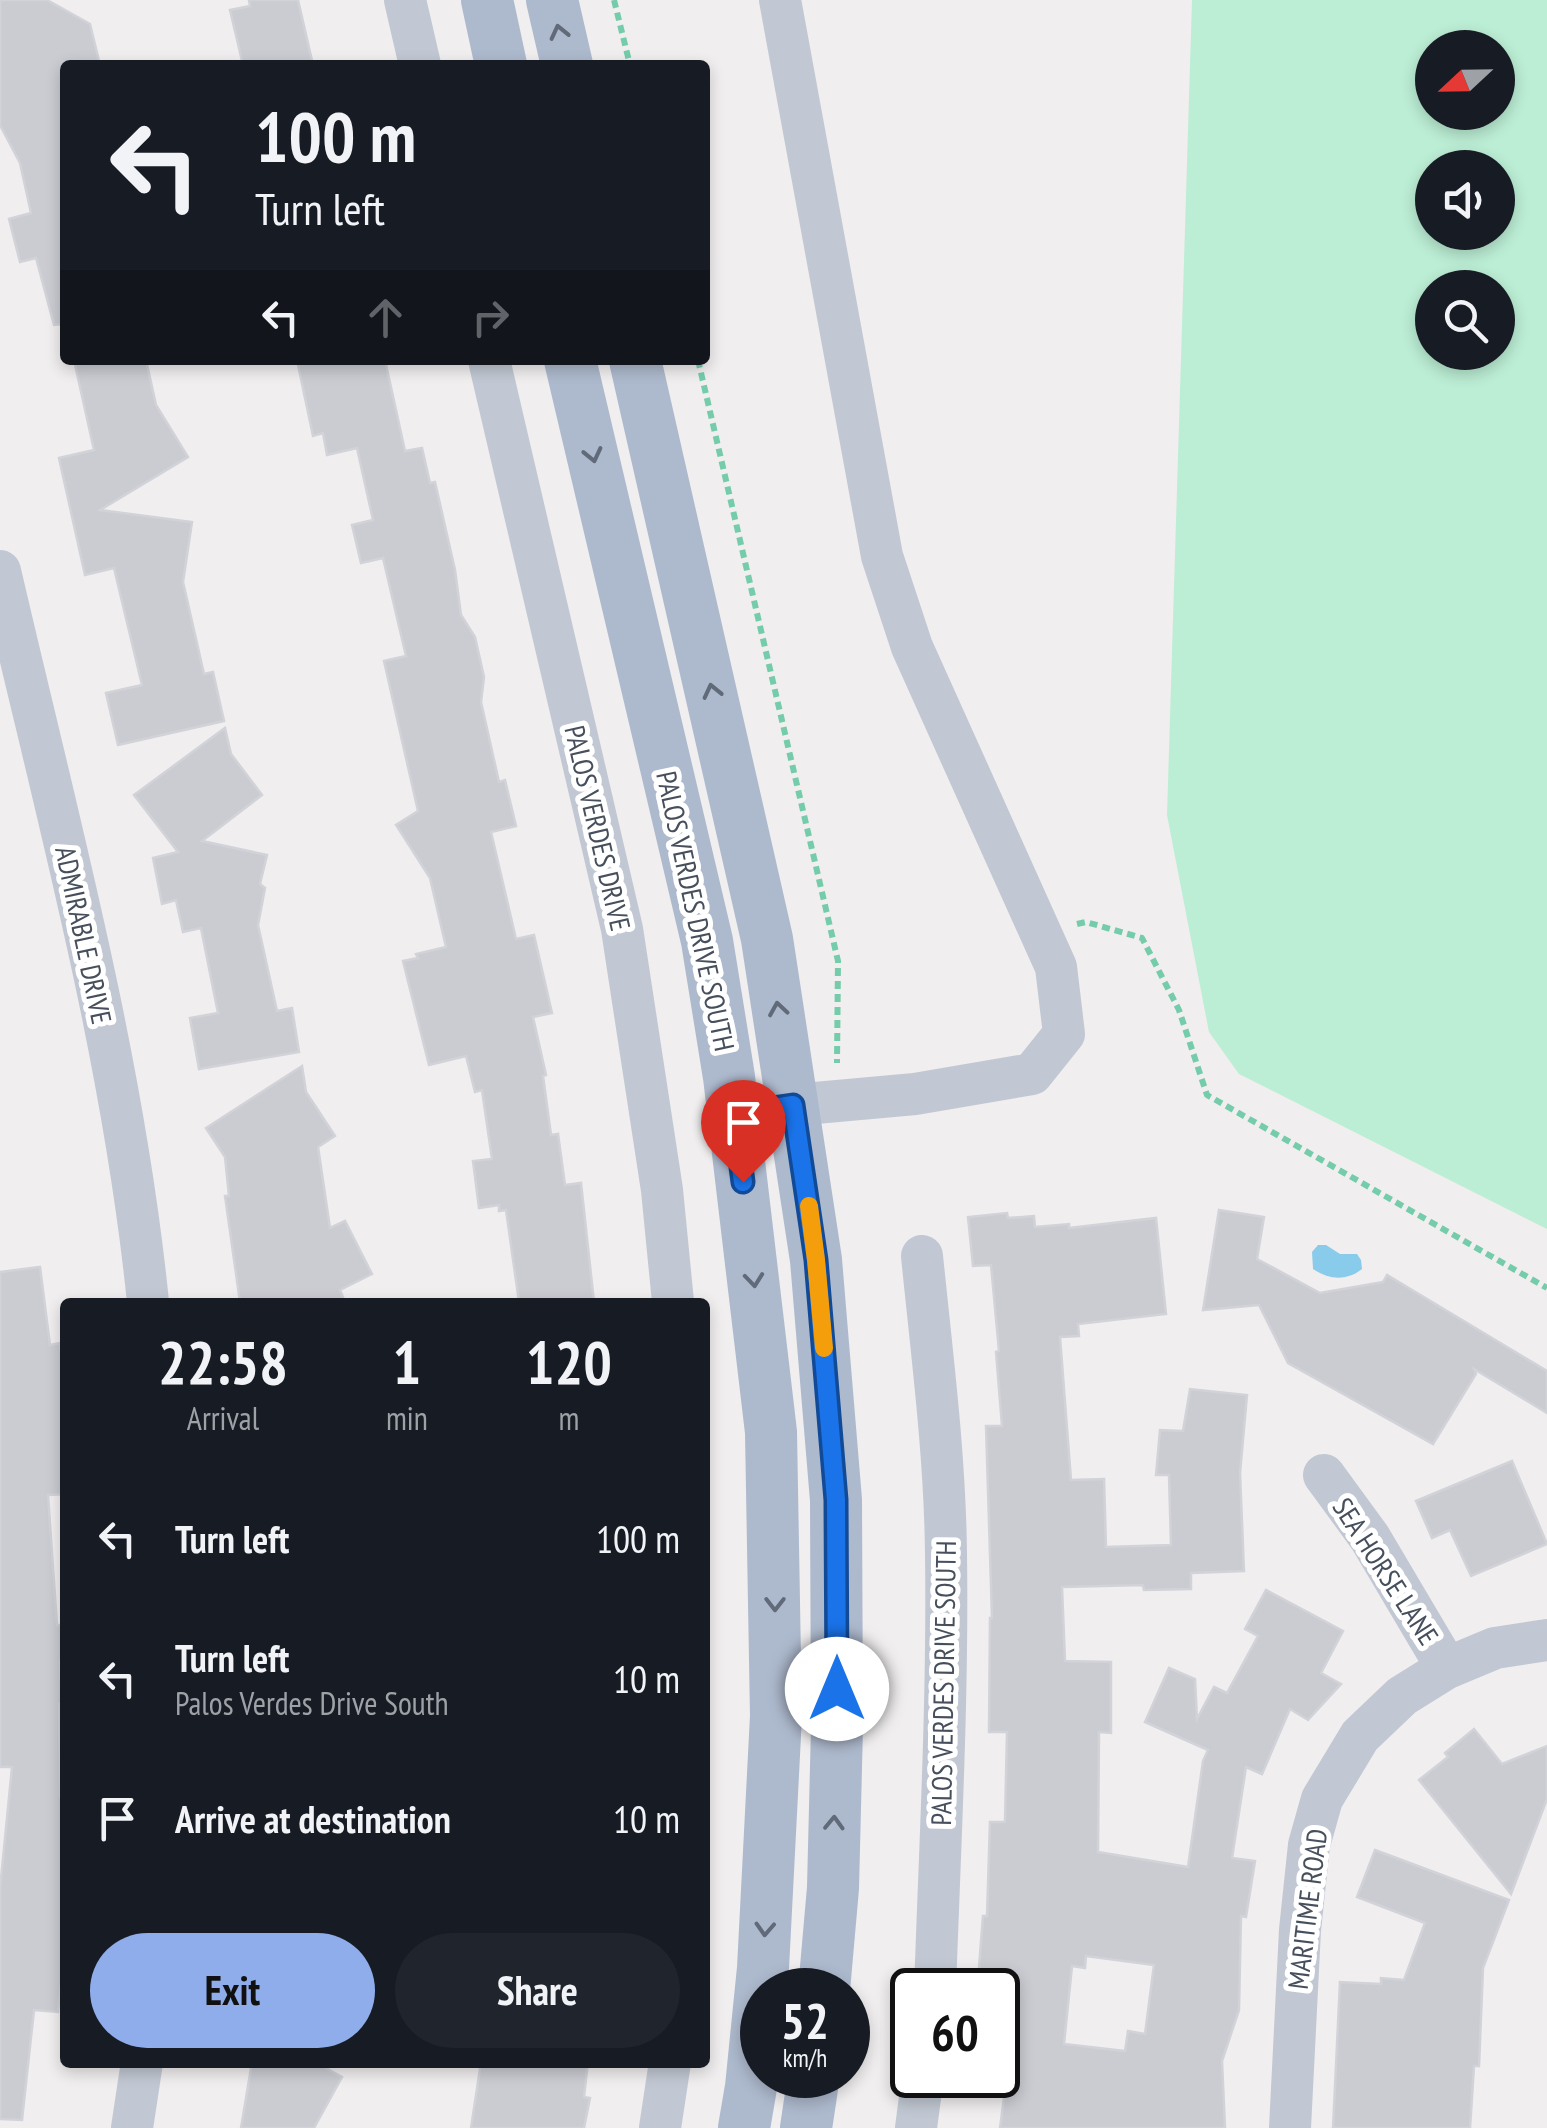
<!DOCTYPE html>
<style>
body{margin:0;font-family:"PT Sans Narrow",sans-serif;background:#20242c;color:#f1f3f6;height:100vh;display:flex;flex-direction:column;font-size:38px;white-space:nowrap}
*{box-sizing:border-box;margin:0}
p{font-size:32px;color:#9ea1a6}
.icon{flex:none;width:55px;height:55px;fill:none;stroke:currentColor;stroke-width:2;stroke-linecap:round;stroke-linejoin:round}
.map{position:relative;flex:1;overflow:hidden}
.panel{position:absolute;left:60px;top:1298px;width:650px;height:770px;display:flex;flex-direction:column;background:#171b24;border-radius:10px;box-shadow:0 5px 15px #0003}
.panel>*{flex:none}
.banner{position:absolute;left:60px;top:60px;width:650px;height:305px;border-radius:10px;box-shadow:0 5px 15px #0003;background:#171b24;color:#f1f3f6;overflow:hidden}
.needle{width:65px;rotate:248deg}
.buttons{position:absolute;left:1415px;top:30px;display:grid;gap:20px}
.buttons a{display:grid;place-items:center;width:100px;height:100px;border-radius:50%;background:#171b24;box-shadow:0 5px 15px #0003;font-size:50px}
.speed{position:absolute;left:740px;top:1968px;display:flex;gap:20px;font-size:50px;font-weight:700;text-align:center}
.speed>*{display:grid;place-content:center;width:130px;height:130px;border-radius:50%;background:#171b24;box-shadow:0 5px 15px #0003;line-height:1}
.speed small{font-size:25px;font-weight:400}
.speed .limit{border:5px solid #111;border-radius:15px;background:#fff;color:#111}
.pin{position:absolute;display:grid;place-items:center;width:85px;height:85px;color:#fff;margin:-102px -42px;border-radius:50% 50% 50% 0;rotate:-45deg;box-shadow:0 0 10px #0007}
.pin .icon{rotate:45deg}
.me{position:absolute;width:110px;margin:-55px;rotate:0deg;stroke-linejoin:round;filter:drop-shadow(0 0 8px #0008)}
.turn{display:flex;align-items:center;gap:35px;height:210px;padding:0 30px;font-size:45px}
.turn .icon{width:130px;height:130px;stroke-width:2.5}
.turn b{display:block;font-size:70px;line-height:85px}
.lanes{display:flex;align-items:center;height:95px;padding:0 30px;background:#0003;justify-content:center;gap:50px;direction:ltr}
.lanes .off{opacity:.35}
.eta{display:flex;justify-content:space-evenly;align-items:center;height:170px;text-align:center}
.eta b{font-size:60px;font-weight:700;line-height:70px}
.cta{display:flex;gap:20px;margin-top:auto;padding:20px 30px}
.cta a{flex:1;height:115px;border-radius:60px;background:#90adeb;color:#111;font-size:40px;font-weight:700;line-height:115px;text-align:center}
.cta a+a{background:#20242c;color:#f1f3f6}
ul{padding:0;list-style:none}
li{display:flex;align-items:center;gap:30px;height:140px;padding:0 30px}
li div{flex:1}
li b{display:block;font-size:38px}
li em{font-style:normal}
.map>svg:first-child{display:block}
</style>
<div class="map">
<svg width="1547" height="2128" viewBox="0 0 1547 2128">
<rect width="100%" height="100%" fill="#f0eeee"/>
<path fill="#bceed5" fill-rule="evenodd" d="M1192,0H1547V1229L1239,1074L1209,1032L1167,815ZM1432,48H1498V112H1432ZM1432,168H1498V232H1432ZM1432,288H1498V352H1432Z"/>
<path fill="#89cbeb" d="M1318,1245H1326L1340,1254H1357L1361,1260L1362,1269C1347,1281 1329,1280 1313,1269L1312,1252Z"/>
<g fill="#caccd2" stroke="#d2d3d9" stroke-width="2.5" fill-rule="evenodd">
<polygon points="0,0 47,0 90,24 100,65 65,65 65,324 54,325 36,258 20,262 9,219 31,213 20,163 0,125"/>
<polygon points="249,0 298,0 313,65 243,65 230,10 250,6"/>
<polygon points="74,360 146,360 156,405 188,457 100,510 192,522 183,582 204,674 213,672 224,721 118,745 106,693 142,685 114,568 85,575 59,458 94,450"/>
<polygon points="297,360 385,360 405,451 422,448 430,483 435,482 455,570 461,615 475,637 484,677 481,702 499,782 505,780 516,826 491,832 516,939 534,935 552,1013 533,1017 546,1075 543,1076 551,1135 558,1134 565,1185 581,1183 594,1302 519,1302 506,1210 499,1211 499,1205 479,1208 473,1161 492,1159 482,1090 475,1092 466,1056 429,1065 403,961 418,958 416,954 446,947 430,878 396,825 418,811 384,661 406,656 383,558 361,563 352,525 373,520 357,448 327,455 323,433 313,436"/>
<polygon points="225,728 231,754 262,795 202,841 267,855 260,884 265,888 258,925 277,1011 292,1008 299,1052 199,1069 190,1018 218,1013 201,928 183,932 176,900 162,904 153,858 178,852 134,795"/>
<polygon points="302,1066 306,1092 335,1136 318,1147 330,1228 345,1221 372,1274 340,1290 345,1302 240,1302 225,1196 229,1196 225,1157 206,1128"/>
<polygon points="1219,1210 1264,1217 1257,1259 1320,1293 1383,1282 1387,1275 1547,1371 1547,1413 1474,1369 1476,1374 1433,1444 1288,1363 1259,1305 1203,1310"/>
<path d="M1007,1213L1008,1218L1034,1216L1035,1227L1069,1224V1228L1156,1218L1166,1314L1078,1324L1079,1336L1060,1337L1071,1480L1104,1479L1106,1547L1171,1545L1169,1475H1156L1160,1430L1183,1431L1190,1389L1247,1395L1240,1473L1244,1571L1191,1573V1589L1144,1590L1143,1585L1062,1587L1065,1661L1111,1662V1733L1099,1732L1098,1852L1188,1867L1203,1761L1208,1750L1145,1722L1169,1668L1195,1679L1197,1719L1214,1687L1227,1693L1258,1636L1245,1629L1266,1590L1343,1631L1321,1673L1341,1684L1308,1720L1290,1709L1262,1774L1246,1767L1232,1858L1255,1861L1246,1917L1241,1916L1239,2010L1222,2061L1225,2128H1000L1006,2082L998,2081V1981L978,1980L983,1916H987L990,1822H1005L1007,1732H989L990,1618H992L986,1426H1002L996,1352L999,1351L991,1265L973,1266L968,1217ZM1086,1956L1154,1965L1145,2034L1128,2031L1125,2051L1064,2044L1072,1966L1085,1968Z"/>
<polygon points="40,1267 50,1345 60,1343 62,1358 65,1357 65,1494 48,1495 57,1625 65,1625 65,1661 60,1661 62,1704 59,1704 60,1796 65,1796 65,1945 58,2012 34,2010 22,2120 0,2119 0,1889 12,1767 0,1767 0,1272"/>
<polygon points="1512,1461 1547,1544 1471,1576 1450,1530 1432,1538 1416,1501"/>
<polygon points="1474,1729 1502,1764 1547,1746 1547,1799 1511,1894 1419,1780 1448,1757 1445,1753"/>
<polygon points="1375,1850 1509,1900 1483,1968 1479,2066 1474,2066 1470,2128 1333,2128 1340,1982 1381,1984 1381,1978 1404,1980 1425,1923 1357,1897"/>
<polygon points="252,2062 315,2062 342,2077 314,2128 241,2128"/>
<polygon points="481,2062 588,2062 584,2097 590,2098 584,2128 471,2128"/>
</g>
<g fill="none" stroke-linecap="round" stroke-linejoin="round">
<g stroke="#74ccab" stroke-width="6" stroke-dasharray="8 5" stroke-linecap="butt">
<polyline points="614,0 630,65"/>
<polyline points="698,360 838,961 837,1063"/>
<polyline points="1077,924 1086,922 1142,938 1179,1010 1207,1095 1547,1288"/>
</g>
<g stroke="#c1c8d3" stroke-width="42">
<polyline points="405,0 420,65"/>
<polyline points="780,0 882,556 912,647 1056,967 1064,1034 1032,1074 915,1094 793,1105"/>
<polyline points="489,360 622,929 662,1190 673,1302"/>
<path d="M0,571C56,813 123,1055 148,1302"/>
<path d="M922,1256C932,1355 945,1455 946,1554C948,1699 940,1845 935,1990"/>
<polyline points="1324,1475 1370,1538 1447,1668"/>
<polyline points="132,2128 142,2062"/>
<polyline points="660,2128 670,2062"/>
<polyline points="916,2128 923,2075"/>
<polyline points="1290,2128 1300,1930 1309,1845 1322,1799 1360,1736 1402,1696 1447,1668 1495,1648 1547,1640"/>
</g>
<g stroke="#adb9cd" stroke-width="52">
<polyline points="487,0 501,65"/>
<polyline points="552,0 567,65"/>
<polyline points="570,360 707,941 729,1077 771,1432 776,1716 763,1968 751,2087 744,2128"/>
<polyline points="635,360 767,939 816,1260 836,1500 837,1727 833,1888 824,1990"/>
<polyline points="806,2128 814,2075"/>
</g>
</g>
<defs><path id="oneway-chevron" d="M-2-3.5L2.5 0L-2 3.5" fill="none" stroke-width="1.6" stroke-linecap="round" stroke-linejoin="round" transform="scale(2.5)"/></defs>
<g stroke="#606a78">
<use href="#oneway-chevron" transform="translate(559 32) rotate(-103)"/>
<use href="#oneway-chevron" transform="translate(593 455) rotate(77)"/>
<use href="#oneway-chevron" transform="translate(712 691) rotate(-103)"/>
<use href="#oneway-chevron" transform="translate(778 1009) rotate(-99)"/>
<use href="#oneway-chevron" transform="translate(754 1280) rotate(84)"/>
<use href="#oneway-chevron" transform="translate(775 1604) rotate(90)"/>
<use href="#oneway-chevron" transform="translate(834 1823) rotate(-88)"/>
<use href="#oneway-chevron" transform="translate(765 1929) rotate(93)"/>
</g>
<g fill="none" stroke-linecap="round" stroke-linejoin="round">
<defs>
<polyline id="route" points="743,1182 734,1114 793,1105 816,1260 836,1500 837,1689"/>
</defs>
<use href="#route" stroke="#114b97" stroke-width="25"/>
<use href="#route" stroke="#1a73e8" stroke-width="18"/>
<polyline stroke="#f59e0b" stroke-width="18" points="809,1206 816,1260 824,1348"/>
</g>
<g text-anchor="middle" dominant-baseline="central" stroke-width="10" stroke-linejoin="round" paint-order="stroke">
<g font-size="28" fill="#464f5b" stroke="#fff">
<text transform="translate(598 828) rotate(77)">PALOS VERDES DRIVE</text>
<text transform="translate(696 911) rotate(78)">PALOS VERDES DRIVE SOUTH</text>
<text transform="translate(84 935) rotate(78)">ADMIRABLE DRIVE</text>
<text transform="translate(1386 1571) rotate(57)">SEA HORSE LANE</text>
<text transform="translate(943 1683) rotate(-89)">PALOS VERDES DRIVE SOUTH</text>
<text transform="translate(1307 1909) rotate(-83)">MARITIME ROAD</text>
</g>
</g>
</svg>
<div class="buttons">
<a><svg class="needle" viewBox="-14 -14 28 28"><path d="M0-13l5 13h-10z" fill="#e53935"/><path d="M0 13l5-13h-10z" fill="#9ea1a6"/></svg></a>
<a><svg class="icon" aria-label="sound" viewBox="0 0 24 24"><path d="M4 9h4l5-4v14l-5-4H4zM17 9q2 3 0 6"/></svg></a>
<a><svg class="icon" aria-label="search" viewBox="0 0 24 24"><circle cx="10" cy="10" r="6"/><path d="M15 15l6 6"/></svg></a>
</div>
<div class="speed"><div>52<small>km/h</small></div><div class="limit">60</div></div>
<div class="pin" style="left:743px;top:1182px;background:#d93025"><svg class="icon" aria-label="arrive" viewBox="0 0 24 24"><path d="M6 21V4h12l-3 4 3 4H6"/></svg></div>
<svg class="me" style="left:837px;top:1689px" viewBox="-20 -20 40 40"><circle r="19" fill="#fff"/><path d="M0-13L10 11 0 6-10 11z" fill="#1a73e8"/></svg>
<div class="banner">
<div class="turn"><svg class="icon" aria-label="left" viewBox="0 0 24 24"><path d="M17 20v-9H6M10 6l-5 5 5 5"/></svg><div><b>100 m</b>Turn left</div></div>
<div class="lanes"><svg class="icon" aria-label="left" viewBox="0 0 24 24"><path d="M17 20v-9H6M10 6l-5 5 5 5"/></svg><svg class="icon off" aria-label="ahead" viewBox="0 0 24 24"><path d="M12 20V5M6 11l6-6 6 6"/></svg><svg class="icon off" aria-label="right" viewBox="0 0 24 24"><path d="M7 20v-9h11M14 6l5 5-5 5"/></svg></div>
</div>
<section class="panel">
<div class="eta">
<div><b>22:58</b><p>Arrival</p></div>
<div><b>1</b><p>min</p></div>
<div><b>120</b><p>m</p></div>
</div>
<ul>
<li><svg class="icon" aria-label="left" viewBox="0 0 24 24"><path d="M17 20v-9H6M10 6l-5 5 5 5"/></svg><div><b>Turn left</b></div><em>100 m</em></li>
<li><svg class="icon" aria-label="left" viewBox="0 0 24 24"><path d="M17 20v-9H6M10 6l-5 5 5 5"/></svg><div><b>Turn left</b><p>Palos Verdes Drive South</p></div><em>10 m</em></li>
<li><svg class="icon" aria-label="arrive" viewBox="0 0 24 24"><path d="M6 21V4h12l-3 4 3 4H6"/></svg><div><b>Arrive at destination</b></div><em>10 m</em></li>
</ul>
<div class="cta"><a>Exit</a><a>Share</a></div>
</section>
</div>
